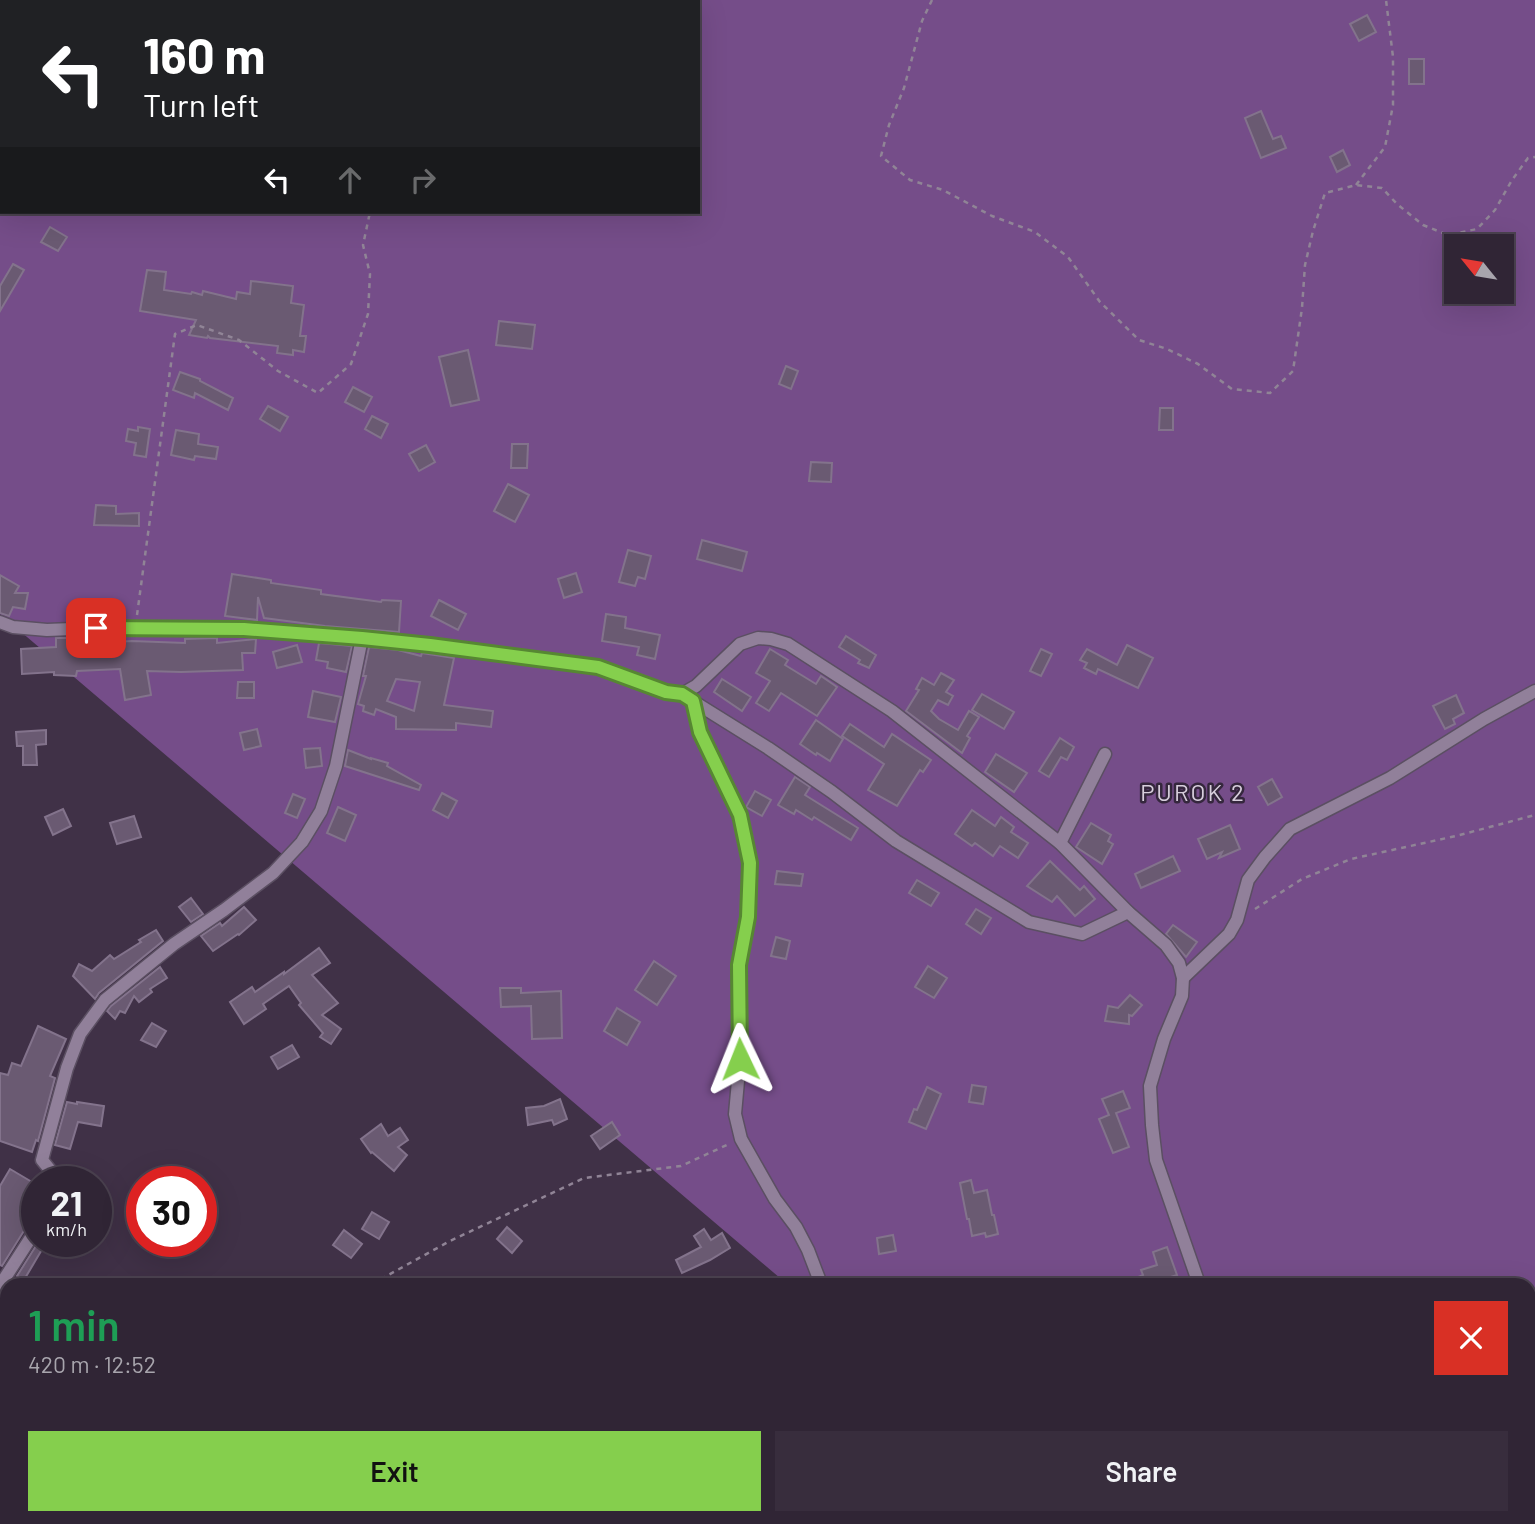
<!DOCTYPE html>
<meta charset="utf-8">
<style>
body{margin:0;font-family:Barlow,sans-serif;background:#382d3d;color:#f1f3f6;height:100vh;display:flex;flex-direction:column;font-size:26px;white-space:nowrap}
*{box-sizing:border-box;margin:0}
p{font-size:23px;color:#a8a5ad}
.icon{flex:none;width:38px;height:38px;fill:none;stroke:currentColor;stroke-width:2;stroke-linecap:round;stroke-linejoin:round}
.map{position:relative;flex:1;overflow:hidden}
.sheet{position:absolute;left:0px;top:1278px;width:1536px;height:247px;display:flex;flex-direction:column;background:#302535;border-radius:21px 21px 0 0;box-shadow:0 7px 28px #0002,0 0 0 2px #4b4250}
.sheet>*{flex:none}
.banner{position:absolute;left:0px;top:0px;width:700px;height:214px;box-shadow:0 7px 28px #0002,0 0 0 2px #4b4250;background:#202124;color:#fff;overflow:hidden}
.needle{width:46px;rotate:300deg}
.fabs{position:absolute;left:1444px;top:234px;display:grid;gap:14px}
.fabs a{display:grid;place-items:center;width:70px;height:70px;border-radius:0px;background:#302535;box-shadow:0 7px 28px #0002,0 0 0 2px #4b4250;font-size:35px}
.speed{position:absolute;left:21px;top:1166px;display:flex;gap:14px;font-size:35px;font-weight:700;text-align:center}
.speed>*{display:grid;place-content:center;width:91px;height:91px;border-radius:50%;background:#302535;box-shadow:0 7px 28px #0002,0 0 0 2px #4b4250;line-height:1}
.speed small{font-size:18px;font-weight:400}
.speed .limit{border:10px solid #d22;background:#fff;color:#111}
.pin{position:absolute;display:grid;place-items:center;width:60px;height:60px;color:#fff;margin:-30px;border-radius:14px;box-shadow:0 4px 10px #0006}
.me{position:absolute;width:77px;margin:-38px;rotate:358deg;stroke-linejoin:round;filter:drop-shadow(0 0 5px #0008)}
.turn{display:flex;align-items:center;gap:24px;height:147px;padding:0 28px;font-size:32px}
.turn .icon{width:91px;height:91px;stroke-width:2.5}
.turn b{display:block;font-size:49px;line-height:60px}
.lanes{display:flex;align-items:center;height:66px;padding:0 28px;background:#0003;justify-content:center;gap:35px;direction:ltr}
.lanes .off{opacity:.35}
.round{display:grid;place-items:center;flex:none;width:74px;height:74px;border-radius:0px;background:#382d3d}
.summary{display:flex;align-items:center;justify-content:space-between;height:119px;padding:0 28px}
h1{font-size:42px;font-weight:600;line-height:52px;color:#1e9e55}
.action{display:flex;gap:14px;margin-top:auto;padding:14px 28px}
.action a{flex:1;height:80px;border-radius:0px;background:#85cf4d;color:#111;font-size:28px;font-weight:600;line-height:80px;text-align:center}
.action a+a{background:#382d3d;color:#f1f3f6}
.map>svg:first-child{display:block}
</style>
<div class="map">
<svg width="1535" height="1524" viewBox="0 0 1535 1524">
<rect width="100%" height="100%" fill="#403147"/>
<path fill="#754d89" fill-rule="evenodd" d="M0,0H1535V1524H1069L1061,1517H1530V1284H787L0,614ZM2,2H698V212H2ZM1456,247H1502V292H1456Z"/>
<g fill="#6a5a72" stroke="#83738c" stroke-width="2" fill-rule="evenodd">
<polygon points="1367,15 1376,32 1359,41 1350,24"/>
<rect x="1409" y="59" width="15" height="25"/>
<polygon points="1261,111 1273,139 1281,136 1286,148 1261,158 1245,118"/>
<polygon points="1343,150 1350,165 1337,172 1330,157"/>
<polygon points="50,227 67,237 58,251 41,242"/>
<polygon points="13,264 24,270 0,311 0,286"/>
<polygon points="147,270 166,272 164,290 191,294 192,292 202,295 203,291 236,299 237,292 250,294 251,281 293,286 291,303 304,305 300,336 306,336 304,352 293,350 293,355 277,353 278,346 210,338 208,336 207,338 189,335 196,320 140,311"/>
<polygon points="499,321 535,325 532,349 496,345"/>
<polygon points="468,350 479,400 451,406 439,357"/>
<polygon points="786,366 798,371 791,389 779,384"/>
<polygon points="180,372 200,379 200,381 233,398 228,410 195,393 194,398 173,390"/>
<polygon points="353,387 372,397 364,412 345,402"/>
<polygon points="268,406 288,417 280,431 260,419"/>
<polygon points="1160,408 1173,408 1173,430 1159,430"/>
<polygon points="372,416 388,424 381,438 365,429"/>
<polygon points="138,427 150,429 146,457 134,455 136,443 126,441 128,429 138,431"/>
<polygon points="176,430 199,434 198,444 218,447 216,459 195,456 194,460 171,455"/>
<polygon points="512,444 528,444 527,468 511,468"/>
<polygon points="426,445 435,462 419,471 409,454"/>
<polygon points="811,462 832,463 831,482 809,481"/>
<polygon points="508,484 529,495 515,522 494,511"/>
<polygon points="96,505 116,506 116,514 139,513 139,526 94,525"/>
<polygon points="702,540 747,552 742,571 697,559"/>
<polygon points="628,550 651,556 645,579 638,577 635,586 619,582"/>
<polygon points="576,573 582,592 564,598 558,579"/>
<polygon points="232,574 271,580 271,583 321,590 321,594 381,602 382,600 401,601 399,632 325,626 264,618 258,597 257,620 225,616"/>
<polygon points="0,575 19,586 15,593 28,593 25,609 13,607 9,616 0,613"/>
<polygon points="439,600 466,614 458,630 431,616"/>
<polygon points="606,614 626,617 625,628 660,635 655,659 637,655 639,647 602,641"/>
<polygon points="846,636 876,655 869,668 858,663 860,660 839,647"/>
<polygon points="56,638 78,638 78,644 132,641 185,643 185,639 217,638 217,643 256,639 255,653 242,653 243,670 181,672 147,671 151,695 125,700 120,669 77,671 76,676 54,675 54,672 22,674 21,649 56,647"/>
<polygon points="319,643 352,646 346,672 327,668 328,662 316,660"/>
<polygon points="297,645 302,662 277,668 273,652"/>
<polygon points="1127,645 1153,658 1138,688 1098,669 1096,674 1084,668 1087,663 1080,660 1087,649 1117,665"/>
<path d="M369,647L398,650L421,656L422,653L454,658L444,705L493,711L491,727L456,723V730L396,729V717L376,709L374,715L363,711L364,706L358,704L366,676H363ZM396,679L420,682L414,711L387,701Z"/>
<polygon points="770,649 788,660 785,665 816,684 821,676 837,687 817,716 781,693 769,711 756,703 770,681 756,673"/>
<polygon points="1041,649 1052,654 1041,676 1030,671"/>
<polygon points="941,673 954,680 946,692 953,696 948,705 938,700 931,711 939,719 958,730 969,711 979,717 967,736 970,738 962,753 906,711 919,690 916,689 922,678 934,685"/>
<polygon points="722,679 751,697 742,711 714,692"/>
<polygon points="238,682 254,682 254,698 237,698"/>
<polygon points="313,691 341,697 335,722 308,717"/>
<polygon points="982,694 1014,712 1004,729 972,710"/>
<polygon points="1456,695 1464,713 1453,719 1455,724 1445,729 1433,706"/>
<polygon points="816,720 843,739 830,761 817,753 816,755 800,744"/>
<polygon points="850,724 884,747 892,734 931,760 923,772 920,770 897,806 868,790 884,764 842,736"/>
<polygon points="257,729 261,746 244,750 240,733"/>
<polygon points="46,730 46,744 36,745 37,765 23,765 23,746 17,746 16,732"/>
<polygon points="1060,738 1074,747 1067,760 1061,757 1049,777 1039,771"/>
<polygon points="320,748 322,766 306,768 304,749"/>
<polygon points="348,750 371,759 371,758 388,763 387,766 421,785 419,790 345,766"/>
<polygon points="996,754 1027,773 1014,792 985,772"/>
<polygon points="795,777 810,787 805,795 858,828 851,840 814,817 812,820 796,810 794,814 778,805"/>
<polygon points="1272,779 1282,797 1268,805 1258,787"/>
<polygon points="755,791 771,800 762,816 746,807"/>
<polygon points="442,793 457,801 448,818 433,810"/>
<polygon points="293,794 305,799 297,818 285,813"/>
<polygon points="338,807 356,815 345,841 327,833"/>
<polygon points="63,809 71,826 53,835 45,817"/>
<polygon points="972,810 995,826 1001,817 1014,827 1011,832 1028,843 1018,858 1000,846 993,856 975,843 972,846 955,834"/>
<polygon points="134,816 141,837 117,844 110,823"/>
<polygon points="1091,823 1111,835 1108,841 1113,844 1102,864 1076,847"/>
<polygon points="1230,825 1240,849 1219,858 1222,852 1207,859 1198,839"/>
<polygon points="1173,856 1180,871 1141,888 1135,874"/>
<polygon points="1050,861 1080,890 1084,886 1095,899 1075,916 1057,896 1052,902 1027,886"/>
<polygon points="777,871 803,874 801,886 775,884"/>
<polygon points="917,880 939,893 931,906 909,893"/>
<polygon points="191,898 203,914 191,922 179,907"/>
<polygon points="244,907 256,920 239,935 238,934 213,951 201,936 220,923 222,926"/>
<polygon points="976,909 991,918 981,934 966,924"/>
<polygon points="1173,925 1197,942 1186,957 1166,934"/>
<polygon points="156,930 163,941 99,993 95,999 73,976 79,964 92,971 110,955 114,959 141,942 139,940"/>
<polygon points="776,937 790,941 786,959 771,956"/>
<polygon points="319,948 330,963 312,975 338,1003 322,1015 341,1029 331,1044 320,1037 323,1033 299,1005 301,1003 289,986 263,1004 266,1009 244,1024 230,1002 252,987 255,992 284,972 284,974"/>
<polygon points="654,961 676,976 657,1005 635,990"/>
<polygon points="928,966 947,978 934,998 915,987"/>
<polygon points="160,967 167,978 150,989 152,992 139,1002 134,996 125,1013 120,1011 115,1019 107,1011 111,1006"/>
<polygon points="500,988 521,988 521,993 561,991 562,1038 532,1039 531,1006 501,1007"/>
<polygon points="1130,995 1142,1005 1132,1016 1129,1015 1129,1024 1105,1021 1108,1006 1118,1008"/>
<polygon points="617,1008 640,1022 627,1045 604,1031"/>
<polygon points="152,1023 166,1031 156,1047 141,1040"/>
<polygon points="38,1026 66,1039 50,1076 55,1078 38,1141 36,1140 32,1152 0,1141 0,1073 8,1075 12,1063 21,1066"/>
<polygon points="292,1045 299,1057 278,1069 271,1057"/>
<polygon points="972,1085 986,1087 983,1104 969,1102"/>
<polygon points="927,1087 941,1094 926,1129 909,1122 914,1109 917,1110"/>
<polygon points="1123,1091 1130,1108 1116,1113 1129,1147 1113,1153 1099,1119 1109,1115 1102,1099"/>
<polygon points="560,1099 567,1119 554,1125 552,1120 528,1125 526,1108 544,1106"/>
<polygon points="67,1102 77,1104 77,1102 104,1106 101,1126 78,1122 70,1149 55,1145"/>
<polygon points="612,1122 620,1135 600,1149 591,1136"/>
<polygon points="381,1124 388,1136 400,1128 408,1140 398,1147 407,1155 394,1171 372,1152 371,1153 361,1139"/>
<polygon points="10,1169 37,1185 37,1210 2,1266 0,1265 0,1186"/>
<polygon points="971,1180 974,1193 987,1190 992,1215 994,1215 998,1234 986,1237 985,1233 972,1236 969,1219 967,1219 960,1183"/>
<polygon points="372,1212 389,1222 379,1239 362,1229"/>
<polygon points="507,1227 522,1241 512,1253 497,1239"/>
<polygon points="704,1229 711,1240 722,1233 730,1248 710,1260 682,1273 676,1260 701,1247 694,1236"/>
<polygon points="344,1230 362,1244 351,1258 333,1245"/>
<polygon points="893,1235 896,1251 879,1254 877,1238"/>
<polygon points="39,1241 47,1241 24,1280 17,1276"/>
<polygon points="1167,1247 1177,1275 1149,1284 1122,1284 1143,1275 1141,1270 1157,1265 1153,1252"/>
</g>
<g fill="none" stroke-linecap="round" stroke-linejoin="round">
<defs>
<g id="minor">
<polyline points="0,622 13,627 47,630 96,628 244,629 382,639 598,667 666,692 682,694 696,686 740,644 758,638 771,639 788,644 892,711 1060,843 1128,912 1166,945 1179,963 1183,978 1182,996 1164,1039 1150,1086 1152,1125 1156,1160 1199,1284"/>
<polyline points="691,700 768,748 832,792 896,841 1029,922 1082,934 1128,912"/>
<polyline points="693,701 700,732 740,815 750,863 748,917 739,965 740,1059 735,1114 741,1139 775,1199 796,1227 808,1250 821,1284"/>
<polyline points="1060,843 1105,754"/>
<polyline points="1183,978 1229,934 1237,920 1248,880 1265,857 1290,829 1390,778 1484,719 1535,691"/>
<polyline points="59,1181 42,1160 67,1068 80,1034 105,1000 174,944 224,910 273,873 302,842 321,811 336,766 362,638"/>
<polyline points="1,1284 37,1228"/>
<polyline points="888,1517 893,1524"/>
<polyline points="1282,1517 1284,1524"/>
</g>
</defs>
<use href="#minor" stroke="#5b4f62" stroke-width="15"/>
<g stroke="#908496" stroke-width="2.5" stroke-dasharray="5 5" stroke-linecap="butt">
<polyline points="382,0 385,2"/>
<polyline points="932,0 922,21 904,88 889,125 881,156 910,180 943,190 992,216 1035,232 1068,257 1100,302 1139,340 1167,349 1198,364 1232,389 1270,393 1293,371 1302,308 1305,265 1313,231 1325,193 1356,185 1382,188 1397,204 1423,225 1448,235 1477,229 1495,210 1512,180 1528,158 1535,157"/>
<polyline points="0,97 2,98"/>
<polyline points="1356,185 1385,147 1393,105 1393,57 1386,0"/>
<polyline points="137,615 175,334 197,325 239,340 278,371 318,393 351,364 368,314 370,274 363,245 370,212"/>
<polyline points="1255,909 1302,879 1351,859 1456,836 1535,815"/>
<polyline points="372,1284 450,1241 584,1178 681,1166 729,1144"/>
<polyline points="47,1524 52,1517"/>
</g>
<use href="#minor" stroke="#91809a" stroke-width="12"/>
</g>
<g fill="none" stroke-linecap="round" stroke-linejoin="round">
<defs>
<polyline id="route" points="96,628 244,629 362,638 430,645 598,667 666,692 682,694 693,701 700,732 740,815 750,863 748,917 739,965 740,1059"/>
</defs>
<use href="#route" stroke="#568732" stroke-width="18"/>
<use href="#route" stroke="#85cf4d" stroke-width="12"/>
</g>
<g text-anchor="middle" dominant-baseline="central" stroke-width="5" stroke-linejoin="round" paint-order="stroke">
<g font-size="24" letter-spacing="2" fill="#d7cedc" stroke="#35273d">
<text x="1193" y="791">PUROK 2</text>
</g>
</g>
</svg>
<div class="fabs">
<a><svg class="needle" viewBox="-14 -14 28 28"><path d="M0-13l5 13h-10z" fill="#e53935"/><path d="M0 13l5-13h-10z" fill="#a8a5ad"/></svg></a>
</div>
<div class="speed"><div>21<small>km/h</small></div><div class="limit">30</div></div>
<div class="pin" style="left:96px;top:628px;background:#d93025"><svg class="icon" aria-label="arrive" viewBox="0 0 24 24"><path d="M6 21V4h12l-3 4 3 4H6"/></svg></div>
<svg class="me" style="left:740px;top:1059px" viewBox="-20 -20 40 40"><path d="M0-17L14 15 0 8-14 15z" fill="#85cf4d" stroke="#fff" stroke-width="4"/></svg>
<div class="banner">
<div class="turn"><svg class="icon" aria-label="left" viewBox="0 0 24 24"><path d="M17 20v-9H6M10 6l-5 5 5 5"/></svg><div><b>160 m</b>Turn left</div></div>
<div class="lanes"><svg class="icon" aria-label="left" viewBox="0 0 24 24"><path d="M17 20v-9H6M10 6l-5 5 5 5"/></svg><svg class="icon off" aria-label="ahead" viewBox="0 0 24 24"><path d="M12 20V5M6 11l6-6 6 6"/></svg><svg class="icon off" aria-label="right" viewBox="0 0 24 24"><path d="M7 20v-9h11M14 6l5 5-5 5"/></svg></div>
</div>
<section class="sheet">
<div class="summary"><div><h1>1 min</h1><p>420 m · 12:52</p></div><a class="round" style="background:#d93025;color:#fff"><svg class="icon" aria-label="close" viewBox="0 0 24 24"><path d="M6 6l12 12M18 6L6 18"/></svg></a></div>
<div class="action"><a>Exit</a><a>Share</a></div>
</section>
</div>
